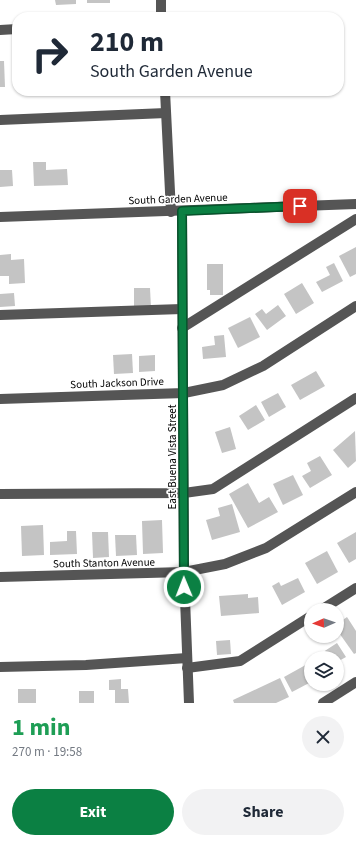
<!DOCTYPE html>
<meta charset="utf-8">
<style>
body{margin:0;font-family:"Source Sans 3",sans-serif;background:#f2f2f3;color:#1f2937;height:100vh;display:flex;flex-direction:column;font-size:15px;white-space:nowrap}
*{box-sizing:border-box;margin:0}
p{font-size:13px;color:#747a83}
.icon{flex:none;width:22px;height:22px;fill:none;stroke:currentColor;stroke-width:2;stroke-linecap:round;stroke-linejoin:round}
.map{position:relative;height:703px;overflow:hidden}
.drawer{display:flex;flex-direction:column;background:#fff;flex:1}
.drawer>*{flex:none}
.hud{position:absolute;left:12px;top:12px;width:332px;height:84px;border-radius:16px;box-shadow:0 1px 3px #0004;background:#fff;color:#1f2937;overflow:hidden}
.needle{width:26px;rotate:268deg}
.fabs{position:absolute;left:304px;top:603px;display:grid;gap:8px}
.fabs a{display:grid;place-items:center;width:40px;height:40px;border-radius:50%;background:#fff;box-shadow:0 1px 3px #0004;font-size:20px}
.pin{position:absolute;display:grid;place-items:center;width:34px;height:34px;color:#fff;margin:-17px;border-radius:8px;box-shadow:0 2px 6px #0006}
.me{position:absolute;width:44px;margin:-22px;rotate:359deg;stroke-linejoin:round;filter:drop-shadow(0 0 3px #0008)}
.turn{display:flex;align-items:center;gap:14px;height:84px;padding:0 12px;font-size:18px}
.turn .icon{width:52px;height:52px;stroke-width:2.5}
.turn b{display:block;font-size:28px;line-height:34px}
.round{display:grid;place-items:center;flex:none;width:42px;height:42px;border-radius:21px;background:#f2f2f3}
.head{display:flex;align-items:center;justify-content:space-between;height:68px;padding:0 12px}
h1{font-size:24px;font-weight:700;line-height:30px;color:#1e9e55}
.cta{display:flex;gap:8px;margin-top:auto;padding:8px 12px}
.cta a{flex:1;height:46px;border-radius:24px;background:#0b8043;color:#fff;font-size:16px;font-weight:700;line-height:46px;text-align:center}
.cta a+a{background:#f2f2f3;color:#1f2937}
.map>svg:first-child{display:block}
</style>
<div class="map">
<svg width="356" height="703" viewBox="0 0 356 703">
<rect width="100%" height="100%" fill="#fff"/>
<g fill="#c4c4c4">
<polygon points="55,0 76,0 76,4 56,5"/>
<rect x="87" y="0" width="23" height="3"/>
<polygon points="0,61 4,61 5,87 0,87"/>
<polygon points="33,162 46,162 46,170 67,169 68,185 34,186"/>
<polygon points="0,170 12,170 13,186 0,187"/>
<polygon points="356,247 356,274 350,277 339,256"/>
<polygon points="11,254 11,260 24,259 25,283 9,284 9,276 0,276 0,255"/>
<polygon points="334,263 343,281 322,292 316,282 330,275 326,267"/>
<polygon points="207,264 223,264 223,295 210,295 210,290 207,290"/>
<polygon points="302,283 314,303 296,314 284,294"/>
<polygon points="134,288 150,288 151,308 134,308"/>
<polygon points="14,293 15,306 0,307 0,294"/>
<polygon points="278,305 286,316 267,330 255,314 262,309 266,314"/>
<polygon points="250,317 260,337 238,348 228,328"/>
<polygon points="224,335 226,357 203,359 202,347 215,345 214,336"/>
<polygon points="132,354 133,373 114,374 113,355"/>
<polygon points="155,355 155,371 139,372 139,356"/>
<polygon points="316,371 325,386 300,400 291,385"/>
<polygon points="278,393 286,407 269,417 261,402"/>
<polygon points="256,405 265,420 248,430 239,416"/>
<polygon points="230,427 236,449 222,453 215,432"/>
<polygon points="355,431 356,461 348,468 333,450"/>
<polygon points="320,456 332,475 310,488 302,476 311,471 307,463"/>
<polygon points="293,475 303,495 283,505 273,484"/>
<polygon points="248,483 259,503 269,497 278,512 248,528 229,494"/>
<polygon points="232,504 240,532 212,540 206,520 220,516 218,508"/>
<polygon points="162,520 163,553 143,554 142,521"/>
<polygon points="43,525 44,555 22,556 21,526"/>
<polygon points="67,531 76,531 77,554 50,555 50,542 67,541"/>
<polygon points="92,532 108,532 109,557 93,558"/>
<polygon points="356,532 356,559 349,563 337,543"/>
<polygon points="115,535 136,535 137,555 116,556"/>
<polygon points="327,551 338,572 317,584 305,563"/>
<polygon points="298,578 305,592 282,605 272,586 279,582 281,586"/>
<polygon points="248,594 248,598 258,597 259,613 221,616 219,596"/>
<polygon points="347,617 356,631 356,653 354,654 337,630 337,624"/>
<polygon points="230,640 231,654 217,655 216,641"/>
<polygon points="337,643 346,657 337,662 337,658 318,658 317,656"/>
<polygon points="311,662 311,682 292,692 284,677"/>
<polygon points="280,678 289,697 276,703 234,703 233,700"/>
<polygon points="121,679 121,689 128,689 129,703 115,703 115,690 109,690 109,680"/>
<rect x="18" y="689" width="18" height="14"/>
<rect x="79" y="691" width="15" height="12"/>
</g>
<g fill="none" stroke-linecap="round" stroke-linejoin="round">
<g stroke="#555" stroke-width="10">
<polyline points="161,0 161,17"/>
<polyline points="0,30 17,29"/>
<polyline points="165,91 171,212"/>
<polyline points="0,120 166,113"/>
<polyline points="182,211 184,572 189,703"/>
<polyline points="0,217 356,204"/>
<polyline points="0,315 182,309"/>
<polyline points="182,328 356,219"/>
<polyline points="0,399 184,393 223,385 263,366 356,306"/>
<polyline points="0,494 184,493 213,489 356,398"/>
<polyline points="0,577 184,572 225,564 266,548 356,492"/>
<polyline points="321,610 356,588"/>
<polyline points="0,667 86,665 187,658"/>
<polyline points="187,668 240,661 311,616"/>
<polyline points="323,703 356,682"/>
</g>
</g>
<g fill="none" stroke-linecap="round" stroke-linejoin="round">
<defs>
<polyline id="route" points="184,587 182,211 300,206"/>
</defs>
<use href="#route" stroke="#07532c" stroke-width="10"/>
<use href="#route" stroke="#0b8043" stroke-width="7"/>
</g>
<g text-anchor="middle" dominant-baseline="central" stroke-width="3.5" stroke-linejoin="round" paint-order="stroke">
<g font-size="11" fill="#000" stroke="#fff">
<text transform="translate(178 199) rotate(-2)">South Garden Avenue</text>
<text transform="translate(117 383) rotate(-2)">South Jackson Drive</text>
<text transform="translate(172 457) rotate(-90)">East Buena Vista Street</text>
<text transform="translate(104 563) rotate(-1)">South Stanton Avenue</text>
</g>
</g>
</svg>
<div class="fabs">
<a><svg class="needle" viewBox="-14 -14 28 28"><path d="M0-13l5 13h-10z" fill="#e53935"/><path d="M0 13l5-13h-10z" fill="#747a83"/></svg></a>
<a><svg class="icon" aria-label="layers" viewBox="0 0 24 24"><path d="M12 4l9 5-9 5-9-5zM3 14l9 5 9-5"/></svg></a>
</div>
<div class="pin" style="left:300px;top:206px;background:#d93025"><svg class="icon" aria-label="arrive" viewBox="0 0 24 24"><path d="M6 21V4h12l-3 4 3 4H6"/></svg></div>
<svg class="me" style="left:184px;top:587px" viewBox="-20 -20 40 40"><circle r="17" fill="#0b8043" stroke="#fff" stroke-width="3"/><path d="M0-11L8 9 0 5-8 9z" fill="#fff"/></svg>
<div class="hud">
<div class="turn"><svg class="icon" aria-label="right" viewBox="0 0 24 24"><path d="M7 20v-9h11M14 6l5 5-5 5"/></svg><div><b>210 m</b>South Garden Avenue</div></div>
</div>
</div>
<section class="drawer">
<div class="head"><div><h1>1 min</h1><p>270 m · 19:58</p></div><a class="round"><svg class="icon" aria-label="close" viewBox="0 0 24 24"><path d="M6 6l12 12M18 6L6 18"/></svg></a></div>
<div class="cta"><a>Exit</a><a>Share</a></div>
</section>
